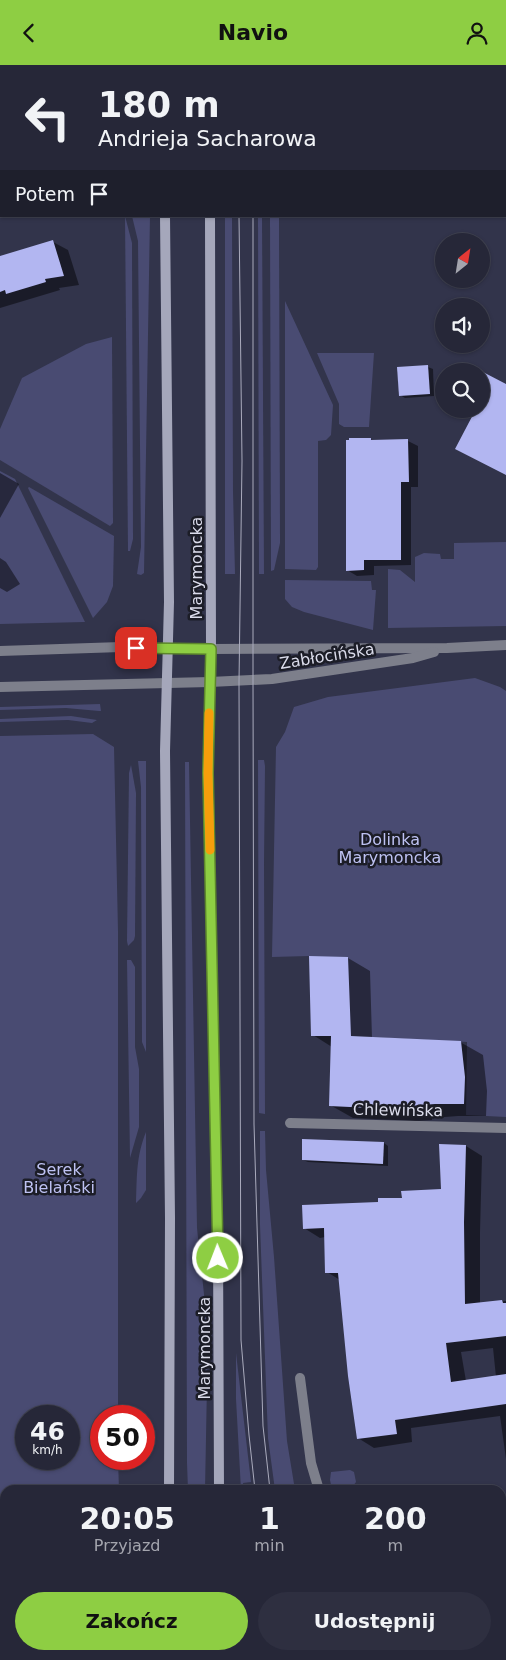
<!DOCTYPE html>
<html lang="pl">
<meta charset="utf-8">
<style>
body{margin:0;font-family:"DejaVu Sans",sans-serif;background:#2e2f40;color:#f1f3f6;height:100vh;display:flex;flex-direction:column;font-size:19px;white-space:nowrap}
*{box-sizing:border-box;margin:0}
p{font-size:16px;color:#a4a5ae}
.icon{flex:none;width:28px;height:28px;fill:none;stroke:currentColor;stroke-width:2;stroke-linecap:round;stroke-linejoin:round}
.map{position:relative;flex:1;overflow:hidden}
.details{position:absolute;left:0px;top:1420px;width:506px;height:175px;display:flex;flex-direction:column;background:#262738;border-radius:15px 15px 0 0;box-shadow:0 1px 4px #0004,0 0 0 1px #424453}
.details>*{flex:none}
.hud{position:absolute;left:0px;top:0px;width:506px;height:152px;box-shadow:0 1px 4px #0004,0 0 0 1px #424453;background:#262738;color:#f1f3f6;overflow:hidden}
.needle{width:32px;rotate:30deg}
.buttons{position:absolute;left:435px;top:168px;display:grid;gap:10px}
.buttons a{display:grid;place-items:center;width:55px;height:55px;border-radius:50%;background:#262738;box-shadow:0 1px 4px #0004,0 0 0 1px #424453;font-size:25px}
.speed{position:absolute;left:15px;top:1340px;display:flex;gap:10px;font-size:25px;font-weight:700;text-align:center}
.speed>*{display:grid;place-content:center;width:65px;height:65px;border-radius:50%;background:#262738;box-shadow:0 1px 4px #0004,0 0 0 1px #424453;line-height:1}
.speed small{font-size:12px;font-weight:400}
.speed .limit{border:8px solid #d22;background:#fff;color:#111}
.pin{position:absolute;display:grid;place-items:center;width:42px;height:42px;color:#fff;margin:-21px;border-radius:10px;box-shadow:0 2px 8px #0006}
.me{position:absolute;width:55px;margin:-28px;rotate:359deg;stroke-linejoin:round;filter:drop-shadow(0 0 4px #0008)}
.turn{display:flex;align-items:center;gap:18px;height:105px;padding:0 15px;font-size:22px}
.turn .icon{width:65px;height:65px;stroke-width:2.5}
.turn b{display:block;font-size:35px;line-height:42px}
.then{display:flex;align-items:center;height:48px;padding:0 15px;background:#0003;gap:10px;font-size:19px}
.eta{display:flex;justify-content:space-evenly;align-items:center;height:85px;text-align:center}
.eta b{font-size:30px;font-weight:600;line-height:35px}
.action{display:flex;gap:10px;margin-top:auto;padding:10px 15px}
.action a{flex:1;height:58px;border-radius:30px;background:#8ece43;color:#111;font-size:20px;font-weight:600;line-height:58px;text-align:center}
.action a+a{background:#2e2f40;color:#f1f3f6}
header{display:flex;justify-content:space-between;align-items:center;height:65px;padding:0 15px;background:#8ece43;color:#111;font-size:22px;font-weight:600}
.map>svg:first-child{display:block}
</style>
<header><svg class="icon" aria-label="back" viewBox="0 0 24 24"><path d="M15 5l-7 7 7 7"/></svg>Navio<svg class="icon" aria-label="person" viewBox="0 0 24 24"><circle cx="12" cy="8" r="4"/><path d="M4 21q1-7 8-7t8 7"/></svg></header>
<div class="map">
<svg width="506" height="1595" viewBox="0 0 506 1595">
<rect width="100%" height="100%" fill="#32344b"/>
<g fill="#494b72" fill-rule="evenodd">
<polygon points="125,151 132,178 133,474 130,486 128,486"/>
<polygon points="132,151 150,151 144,508 141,510 137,509 141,482 138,176"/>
<polygon points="225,151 232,151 233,426 235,509 225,509"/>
<polygon points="258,151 262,151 264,509 259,509"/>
<polygon points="270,151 279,151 280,478 274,505 271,506"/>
<polygon points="285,236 333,340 331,370 326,375 318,376 318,502 316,505 285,504"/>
<polygon points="112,272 113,458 110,461 0,395 0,364 22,313 86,279"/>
<polygon points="317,288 374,288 369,362 344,362 339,359 339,339"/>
<polygon points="0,406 15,414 85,557 0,559"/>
<polygon points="29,422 114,471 113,521 107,537 93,553 28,423"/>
<polygon points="506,477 506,561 388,563 388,504 400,505 415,517 415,492 424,488 440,489 441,494 454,494 454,478"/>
<polygon points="285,515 371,516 372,525 376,525 373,565 304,547 292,542 285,534"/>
<polygon points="475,613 500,622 506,626 506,1052 466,1050 467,977 351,971 309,891 272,892 276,682 285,667 294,642 328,632"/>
<polygon points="100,639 101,646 99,646 66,643 0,645 0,642"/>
<polygon points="71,651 97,655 92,658 68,655 0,657 0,654"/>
<path d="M93,669L114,682L118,866V1351H101V1394H118L119,1425H5V1491L0,1486V671ZM69,1351V1394H26V1351Z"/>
<polygon points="258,695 264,695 265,701 264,798 265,1049 259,1048"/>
<polygon points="138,696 146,696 146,987 142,977 141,722"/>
<polygon points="185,697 189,697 197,1163 208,1267 205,1425 188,1425 187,1398"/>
<polygon points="131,700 136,728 135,871 134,875 128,881 127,876 129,708"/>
<polygon points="127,895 131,895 135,902 135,982 139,1004 139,1062 130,1093"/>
<polygon points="260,1066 265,1066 266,1105 274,1192 287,1376 295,1425 275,1425 268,1373 260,1160"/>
<path d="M146,1067V1125L141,1133L136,1138C137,1111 136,1092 146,1067Z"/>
<polygon points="236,1288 251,1417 243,1418 244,1425 241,1425 236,1334"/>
<polygon points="350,1405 354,1407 356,1417 353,1421 332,1424 330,1415 331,1407"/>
</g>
<g fill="#0007" fill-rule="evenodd">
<polygon points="1,39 1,91 0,91 0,40"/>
<polygon points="53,177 68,185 79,220 59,223 60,225 0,243 0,193"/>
<polygon points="428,302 433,304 434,331 405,333 400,330"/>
<polygon points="370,374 374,376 408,376 418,381 418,422 411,422 411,500 374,501 374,510 357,511 347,505"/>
<polygon points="0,408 19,419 0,453"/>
<polygon points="0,493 6,497 20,519 7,527 0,523"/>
<polygon points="348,893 370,906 372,973 460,977 483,990 487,1026 486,1051 458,1051 432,1053 432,1055 415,1056 353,1053 330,1040 332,982 313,970"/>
<polygon points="384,1078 388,1081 388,1101 308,1097 303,1095"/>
<path d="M466,1081L482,1091L480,1167V1239L506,1236V1394L500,1351L411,1363L412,1377L374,1383L358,1373L340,1215L327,1207L325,1172L320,1173L304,1163L380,1138L442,1126ZM493,1283L496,1312L466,1316L461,1287Z"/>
</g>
<g fill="#b2b6f1">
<polygon points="53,175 64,211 45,214 46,217 6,229 5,225 0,227 0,191"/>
<polygon points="428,300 430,329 399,331 397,302"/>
<polygon points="481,306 506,319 506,410 455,384 476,344 481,344"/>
<polygon points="349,373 371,373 371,375 408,374 409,417 401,417 401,495 364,495 364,505 346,506 346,375 349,375"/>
<polygon points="309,891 348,892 351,971 461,976 465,1012 464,1039 435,1039 410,1041 410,1043 392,1044 329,1041 331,971 311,971"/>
<polygon points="302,1074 384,1077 383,1099 302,1095"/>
<polygon points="439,1079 466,1080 464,1157 465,1239 502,1235 503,1238 506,1238 506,1271 446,1278 451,1317 506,1309 506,1339 395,1355 397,1369 357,1374 348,1311 338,1208 325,1208 324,1163 303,1164 302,1140 378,1137 378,1133 402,1133 401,1126 441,1124"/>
</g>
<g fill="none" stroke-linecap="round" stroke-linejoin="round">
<g stroke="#7d7f8b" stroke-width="10">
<polyline points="211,584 447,583 506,580"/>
<polyline points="210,617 272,614 413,593 434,587"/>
<polyline points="290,1058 506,1063"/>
<polyline points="300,1313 311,1398 319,1425"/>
<polyline points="354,1590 354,1595"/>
</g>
<g stroke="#7d7f8b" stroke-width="10">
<polyline points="0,586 121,582 211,584"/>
<polyline points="0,622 210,617"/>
</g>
<g stroke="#a5a7bb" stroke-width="10">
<polyline points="167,1 167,0"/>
<polyline points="209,1 209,0"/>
<polyline points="165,151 169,537 165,686 170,1153 169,1425"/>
<polyline points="210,151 211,584 208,708 218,1173 219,1425"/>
<polyline points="0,1551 5,1555"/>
<path d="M51,1590C65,1595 79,1595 93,1590"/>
<polyline points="169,1590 171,1595"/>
<polyline points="225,1590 225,1595"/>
</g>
<g stroke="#aaabbd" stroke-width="1">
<polyline points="238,0 238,1"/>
<polyline points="254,1 254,0"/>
<polyline points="239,151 242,396 239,617 241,1275 249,1370 255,1425"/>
<polyline points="253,151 253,617 254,1059 263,1361 270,1425"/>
<polyline points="274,1590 274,1595"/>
<polyline points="289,1590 290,1595"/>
</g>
</g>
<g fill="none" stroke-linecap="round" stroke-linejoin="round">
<defs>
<polyline id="route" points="136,583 211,584 208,708 218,1193"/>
</defs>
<use href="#route" stroke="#5c862c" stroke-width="12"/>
<use href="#route" stroke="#8ece43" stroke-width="9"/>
<polyline stroke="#f59e0b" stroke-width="9" points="209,648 208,708 210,785"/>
</g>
<g text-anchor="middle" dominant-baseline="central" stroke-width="5" stroke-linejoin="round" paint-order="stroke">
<g font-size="16" fill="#dbdceb" stroke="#1c1d27">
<text transform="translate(196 503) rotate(-90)">Marymoncka</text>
<text transform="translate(327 591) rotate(-9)">Zabłocińska</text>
<text transform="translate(398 1045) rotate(1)">Chlewińska</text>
<text transform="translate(204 1283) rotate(-90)">Marymoncka</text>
</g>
<g font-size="16" fill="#bec2f3" stroke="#1c1d27">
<text x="390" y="774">Dolinka<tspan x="390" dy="18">Marymoncka</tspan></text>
<text x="59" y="1104">Serek<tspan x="59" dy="18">Bielański</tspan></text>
</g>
</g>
</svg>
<div class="buttons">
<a><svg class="needle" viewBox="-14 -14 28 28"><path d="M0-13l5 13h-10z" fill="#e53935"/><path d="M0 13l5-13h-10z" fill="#a4a5ae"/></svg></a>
<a><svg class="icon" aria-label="sound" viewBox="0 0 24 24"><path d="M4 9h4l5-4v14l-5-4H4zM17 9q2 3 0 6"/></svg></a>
<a><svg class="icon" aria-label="search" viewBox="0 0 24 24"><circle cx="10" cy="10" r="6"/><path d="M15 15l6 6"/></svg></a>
</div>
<div class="speed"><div>46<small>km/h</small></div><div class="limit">50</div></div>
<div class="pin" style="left:136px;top:583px;background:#d93025"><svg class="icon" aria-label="arrive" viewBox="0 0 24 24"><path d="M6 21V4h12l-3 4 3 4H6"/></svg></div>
<svg class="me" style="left:218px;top:1193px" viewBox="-20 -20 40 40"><circle r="17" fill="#8ece43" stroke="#fff" stroke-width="3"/><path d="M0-11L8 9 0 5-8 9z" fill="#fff"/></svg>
<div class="hud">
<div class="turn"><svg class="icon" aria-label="left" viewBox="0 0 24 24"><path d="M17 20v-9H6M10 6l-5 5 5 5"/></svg><div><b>180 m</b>Andrieja Sacharowa</div></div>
<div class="then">Potem<svg class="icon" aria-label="arrive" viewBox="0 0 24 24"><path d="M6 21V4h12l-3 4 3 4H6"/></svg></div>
</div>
<section class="details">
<div class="eta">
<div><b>20:05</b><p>Przyjazd</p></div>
<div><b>1</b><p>min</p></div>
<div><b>200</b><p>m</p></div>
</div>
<div class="action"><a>Zakończ</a><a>Udostępnij</a></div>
</section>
</div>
